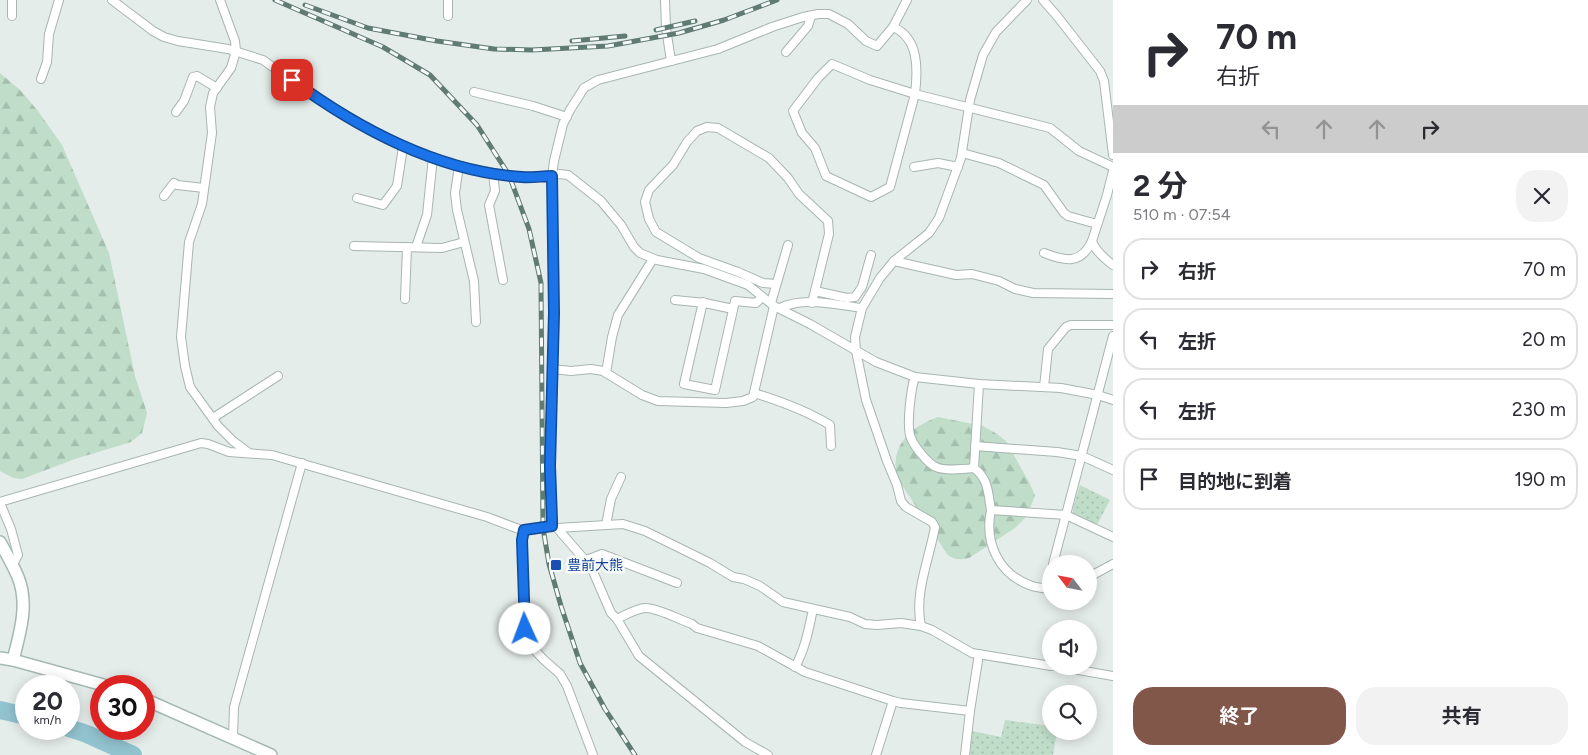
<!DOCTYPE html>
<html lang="ja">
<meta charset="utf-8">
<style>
body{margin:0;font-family:Figtree,"Noto Sans JP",sans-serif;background:#f2f2f3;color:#2b2b33;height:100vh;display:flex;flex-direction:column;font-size:19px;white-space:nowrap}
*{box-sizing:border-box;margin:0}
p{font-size:16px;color:#7c7c81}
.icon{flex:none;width:28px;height:28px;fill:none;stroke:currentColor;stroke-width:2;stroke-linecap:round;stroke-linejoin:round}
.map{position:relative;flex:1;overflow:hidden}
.side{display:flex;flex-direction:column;background:#fff;width:475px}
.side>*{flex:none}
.guide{background:#fff;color:#2b2b33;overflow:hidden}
.needle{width:32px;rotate:302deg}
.tools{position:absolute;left:1042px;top:555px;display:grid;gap:10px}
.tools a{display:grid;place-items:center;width:55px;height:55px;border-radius:50%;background:#fff;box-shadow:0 2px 12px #0003;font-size:25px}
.speed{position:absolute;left:15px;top:675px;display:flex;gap:10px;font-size:25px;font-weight:700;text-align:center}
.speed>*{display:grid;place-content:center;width:65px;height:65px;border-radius:50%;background:#fff;box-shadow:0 2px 12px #0003;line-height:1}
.speed small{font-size:12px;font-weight:400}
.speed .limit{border:8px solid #d22;background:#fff;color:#111}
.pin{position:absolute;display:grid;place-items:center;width:42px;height:42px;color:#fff;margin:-21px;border-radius:10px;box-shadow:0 2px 8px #0006}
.me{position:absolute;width:55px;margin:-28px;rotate:358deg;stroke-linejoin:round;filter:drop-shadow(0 0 4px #0008)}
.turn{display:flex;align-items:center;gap:18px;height:105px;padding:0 20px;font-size:22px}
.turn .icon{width:65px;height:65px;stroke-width:2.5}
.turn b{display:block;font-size:35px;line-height:42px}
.lanes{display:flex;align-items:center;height:48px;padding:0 20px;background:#0003;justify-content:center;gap:25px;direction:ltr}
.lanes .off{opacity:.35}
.round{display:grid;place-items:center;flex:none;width:52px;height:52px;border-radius:20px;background:#f2f2f3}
.headline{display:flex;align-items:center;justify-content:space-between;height:85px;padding:0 20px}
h1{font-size:30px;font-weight:700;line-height:38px}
.cta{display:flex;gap:10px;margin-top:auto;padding:10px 20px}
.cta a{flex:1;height:58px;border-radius:20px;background:#81574a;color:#fff;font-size:20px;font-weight:700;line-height:58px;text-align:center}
.cta a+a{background:#f2f2f3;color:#2b2b33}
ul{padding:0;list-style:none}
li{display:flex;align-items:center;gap:15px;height:62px;margin:0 10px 8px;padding:0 10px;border:2px solid #e1e1e2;border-radius:20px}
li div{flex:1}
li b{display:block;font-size:19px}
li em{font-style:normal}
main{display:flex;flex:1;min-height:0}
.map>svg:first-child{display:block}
</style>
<main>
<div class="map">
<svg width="1113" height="755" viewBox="0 0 1113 755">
<defs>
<pattern id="grass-dots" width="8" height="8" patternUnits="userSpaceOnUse" patternTransform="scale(1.25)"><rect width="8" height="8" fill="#bfddc9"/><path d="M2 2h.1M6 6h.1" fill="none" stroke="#a4bfad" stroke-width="1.8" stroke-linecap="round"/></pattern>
<pattern id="forest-firs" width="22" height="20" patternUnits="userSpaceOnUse" patternTransform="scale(1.25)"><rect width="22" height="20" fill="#bfddc9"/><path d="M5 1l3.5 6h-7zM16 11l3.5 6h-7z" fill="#a4bfad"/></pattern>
</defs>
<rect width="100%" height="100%" fill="#e5edea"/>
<g fill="url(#grass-dots)">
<polygon points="1080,485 1110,500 1097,525 1073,513 1073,508"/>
<polygon points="1005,720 1051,726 1051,731 1057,731 1053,755 970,755 972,731 1001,737"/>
</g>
<g fill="url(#forest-firs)">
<polygon points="0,73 20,90 38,111 62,145 109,253 135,376 147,413 142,433 131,442 75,459 22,479 13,478 0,471"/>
<path d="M938,417L983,426L997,434L1006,441L1030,484L1035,496L1026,517L1015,528L969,558C961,560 953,560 947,554L898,479C888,447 910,427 938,417Z"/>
</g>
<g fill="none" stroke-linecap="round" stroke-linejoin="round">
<g stroke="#91c3cf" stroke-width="18">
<polyline points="0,710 26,716"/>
<polyline points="69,728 87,734 133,755"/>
</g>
<defs>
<g id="street">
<polyline points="12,0 12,16"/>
<polyline points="112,0 153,31 164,37 178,41 228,49 263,60 306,91 365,127 415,152 459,166 498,174 522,177 552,176 559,174 568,175 601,201 621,225 634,247 640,253 657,260 704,269 748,285 774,306 810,324 876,362 915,377 979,384 1061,388 1098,395 1113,400"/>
<polyline points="220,0 235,41 236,51 231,68 213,93 210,107 212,133 202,204 189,242 181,337 185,366 190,387 218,426 233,441 249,453"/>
<polyline points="448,0 448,16"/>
<polyline points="665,0 666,28 671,61"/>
<polyline points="1043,0 1057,16 1100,71 1104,81 1113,155"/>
<path d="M893,27C919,38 918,69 915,94L1050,128L1079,151L1113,167"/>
<polyline points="786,52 808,26 811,16"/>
<polygon points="832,64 870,80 915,94 890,187 871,197 826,176 815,148 802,133 793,111 818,78"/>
<polyline points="41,79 47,62 49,34 59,0"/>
<polyline points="474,92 533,106 567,117"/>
<polyline points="176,112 184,101 193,77 197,76 217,88"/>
<polyline points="962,153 999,163 1044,185 1064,213 1068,216 1097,224"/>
<polyline points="459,166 455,193 457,210 474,281 476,322"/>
<polyline points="914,167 938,163 958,167"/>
<path d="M1113,171L1107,195L1092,241C1095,251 1105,259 1113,265"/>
<polyline points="493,173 495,191 489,205 503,280"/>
<polyline points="164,196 174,183 177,185 204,188"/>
<polyline points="357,198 383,205 397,186 403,147"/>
<polyline points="354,246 442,248 464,242"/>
<polyline points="416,247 427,215 433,157"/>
<path d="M1044,253C1065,261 1081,265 1092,241"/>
<polyline points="894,261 956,275 972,274 999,281 1015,289 1033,293 1113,294"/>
<polyline points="776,284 763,283 738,272 699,258 656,232 649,219 645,202 649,190 673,165 687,142 697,131 707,127 718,128 769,158 788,178 799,194 828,221 829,234 812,303"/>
<polyline points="815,291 847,298 855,297 862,287 871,255"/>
<polyline points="405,299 407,247"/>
<polyline points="675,300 705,303 733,309"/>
<polyline points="703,302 684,384 715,390 735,301 756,303 762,297"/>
<polyline points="771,303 788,245"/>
<path d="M780,308C804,296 836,305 862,308"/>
<polyline points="552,369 571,371 591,369 603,371 642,395 658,401 726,403 743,401 753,397 774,306"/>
<polyline points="606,373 612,337 618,315 653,259"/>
<path d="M915,377C911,388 906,427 911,438C914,446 928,464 936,467C944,471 965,469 974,468"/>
<path d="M979,384L974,468C989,479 988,494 991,510L1066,515L1113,537"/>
<polyline points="1044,387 1048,349 1066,327 1071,325 1113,325"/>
<path d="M754,393C780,401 807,411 830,425L831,446"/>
<polyline points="213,418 278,376"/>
<polyline points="975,446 1057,452 1082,456 1113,470"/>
<polyline points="0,502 201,443 208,444 229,452 272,455 487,517 524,531 552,526 557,528 591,567 611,613 617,619 639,656 745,742 768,755"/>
<polyline points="0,503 11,529 18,555 12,566"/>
<path d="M991,510C984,543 999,575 1032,586C1038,588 1045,588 1051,589"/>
<polyline points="606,525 611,499 621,477"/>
<polyline points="552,526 550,466 554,313 552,176 554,161 563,124 570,110 584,88 598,80 718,49 772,27 803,17 818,14 829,14 848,24 866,41 877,46 893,27 907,0"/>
<polyline points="557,528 623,524 645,531 710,563 733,577 744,579 760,586 783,602 850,617 865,624 877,625 901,623 921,626 932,630 972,653 1051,666"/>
<polyline points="524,531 522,540 525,629 530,645 543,659 560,674 567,686 593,755"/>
<polyline points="586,560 602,554 677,583"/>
<polyline points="1053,564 1113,336"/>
<polyline points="1089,577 1113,564"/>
<polyline points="1047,588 1051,571"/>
<path d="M617,619C625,615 637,608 646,608C658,608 680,620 692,624L697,628L758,646L805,672L893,701L901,703L970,711"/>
<path d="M921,626C914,593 929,560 935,527L932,522L906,507L901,501L897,485L887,461L866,400L856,351L855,337L862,308L880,278L894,261L929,233L939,218L961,158L970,100L983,55L996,32L1027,0"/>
<polyline points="1056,666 1113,676"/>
<path d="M795,667C805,650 809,628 813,609"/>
<polyline points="233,737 234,707 302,463"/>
<polyline points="876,755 893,701"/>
<polyline points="965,755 970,711 979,654"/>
</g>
<g id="secondary">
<path d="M0,542C6,553 13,565 18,577C29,604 20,633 13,660"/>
<polyline points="0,658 13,660 107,686"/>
<polyline points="144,699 271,755"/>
</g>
</defs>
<use href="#street" stroke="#a8b5b1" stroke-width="10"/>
<use href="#secondary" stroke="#a4b9b2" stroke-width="14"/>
<use href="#street" stroke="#fff" stroke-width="8"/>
<use href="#secondary" stroke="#fff" stroke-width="11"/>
<defs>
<g id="rail">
<polyline points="275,0 383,47 430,75 477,125 509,175 529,229 541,283 543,528 549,564 561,606 580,663 605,709 635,755"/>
<polyline points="305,5 368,28 437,41 494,49 532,50 608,46 679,33 724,20 777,0"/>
<polyline points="656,30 695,21"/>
<polyline points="572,41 625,36"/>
</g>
</defs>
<use href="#rail" stroke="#607a74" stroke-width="5"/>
<use href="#rail" stroke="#f6faf8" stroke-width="3" stroke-dasharray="9" stroke-linecap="butt"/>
</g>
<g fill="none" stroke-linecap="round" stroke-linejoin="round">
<defs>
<path id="route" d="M292,80C357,128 439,172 522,177C532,178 542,176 552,176L554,313L550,466L552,520V526L524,530L522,540L525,629"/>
</defs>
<use href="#route" stroke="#114b97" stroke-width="12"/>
<use href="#route" stroke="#1a73e8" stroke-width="9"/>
</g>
<rect fill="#1a4fb4" stroke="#f6faf8" stroke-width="2" x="550" y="559" width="12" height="12" rx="2.5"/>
<g text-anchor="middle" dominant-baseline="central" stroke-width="5" stroke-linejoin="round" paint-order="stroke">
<g font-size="14" fill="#164399" stroke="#f6faf8" text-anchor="start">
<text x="567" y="565">豊前大熊</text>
</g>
</g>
</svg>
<div class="tools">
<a><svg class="needle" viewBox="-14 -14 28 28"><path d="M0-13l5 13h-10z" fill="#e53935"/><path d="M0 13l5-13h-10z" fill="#7c7c81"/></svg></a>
<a><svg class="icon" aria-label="sound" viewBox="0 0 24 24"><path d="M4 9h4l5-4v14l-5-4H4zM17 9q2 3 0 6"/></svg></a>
<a><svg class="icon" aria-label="search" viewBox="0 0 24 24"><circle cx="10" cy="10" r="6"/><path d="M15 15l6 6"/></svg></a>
</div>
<div class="speed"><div>20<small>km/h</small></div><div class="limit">30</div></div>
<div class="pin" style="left:292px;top:80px;background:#d93025"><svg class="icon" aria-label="arrive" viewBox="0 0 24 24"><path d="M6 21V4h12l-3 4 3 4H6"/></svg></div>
<svg class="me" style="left:525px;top:629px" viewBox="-20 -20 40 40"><circle r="19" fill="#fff"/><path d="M0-13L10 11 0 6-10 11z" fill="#1a73e8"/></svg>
</div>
<section class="side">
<div class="guide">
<div class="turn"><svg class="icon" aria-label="right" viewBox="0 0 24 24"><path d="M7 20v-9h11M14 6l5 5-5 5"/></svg><div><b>70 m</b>右折</div></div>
<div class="lanes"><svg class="icon off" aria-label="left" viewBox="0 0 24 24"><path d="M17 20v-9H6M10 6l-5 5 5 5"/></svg><svg class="icon off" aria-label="ahead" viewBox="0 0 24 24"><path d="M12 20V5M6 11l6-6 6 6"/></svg><svg class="icon off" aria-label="ahead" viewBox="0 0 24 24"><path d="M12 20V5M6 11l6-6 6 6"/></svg><svg class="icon" aria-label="right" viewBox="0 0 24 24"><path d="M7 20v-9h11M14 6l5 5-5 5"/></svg></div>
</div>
<div class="headline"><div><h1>2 分</h1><p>510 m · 07:54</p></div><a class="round"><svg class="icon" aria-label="close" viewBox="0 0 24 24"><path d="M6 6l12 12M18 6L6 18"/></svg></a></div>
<ul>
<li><svg class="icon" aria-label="right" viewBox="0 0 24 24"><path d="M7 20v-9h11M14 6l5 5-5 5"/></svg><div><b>右折</b></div><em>70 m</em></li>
<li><svg class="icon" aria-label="left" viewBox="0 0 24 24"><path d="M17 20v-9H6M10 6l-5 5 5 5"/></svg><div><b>左折</b></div><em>20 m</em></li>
<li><svg class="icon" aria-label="left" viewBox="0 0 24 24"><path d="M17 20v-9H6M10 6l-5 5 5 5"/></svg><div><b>左折</b></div><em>230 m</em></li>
<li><svg class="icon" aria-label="arrive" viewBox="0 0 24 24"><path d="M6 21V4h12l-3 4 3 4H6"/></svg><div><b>目的地に到着</b></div><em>190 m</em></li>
</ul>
<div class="cta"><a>終了</a><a>共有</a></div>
</section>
</main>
